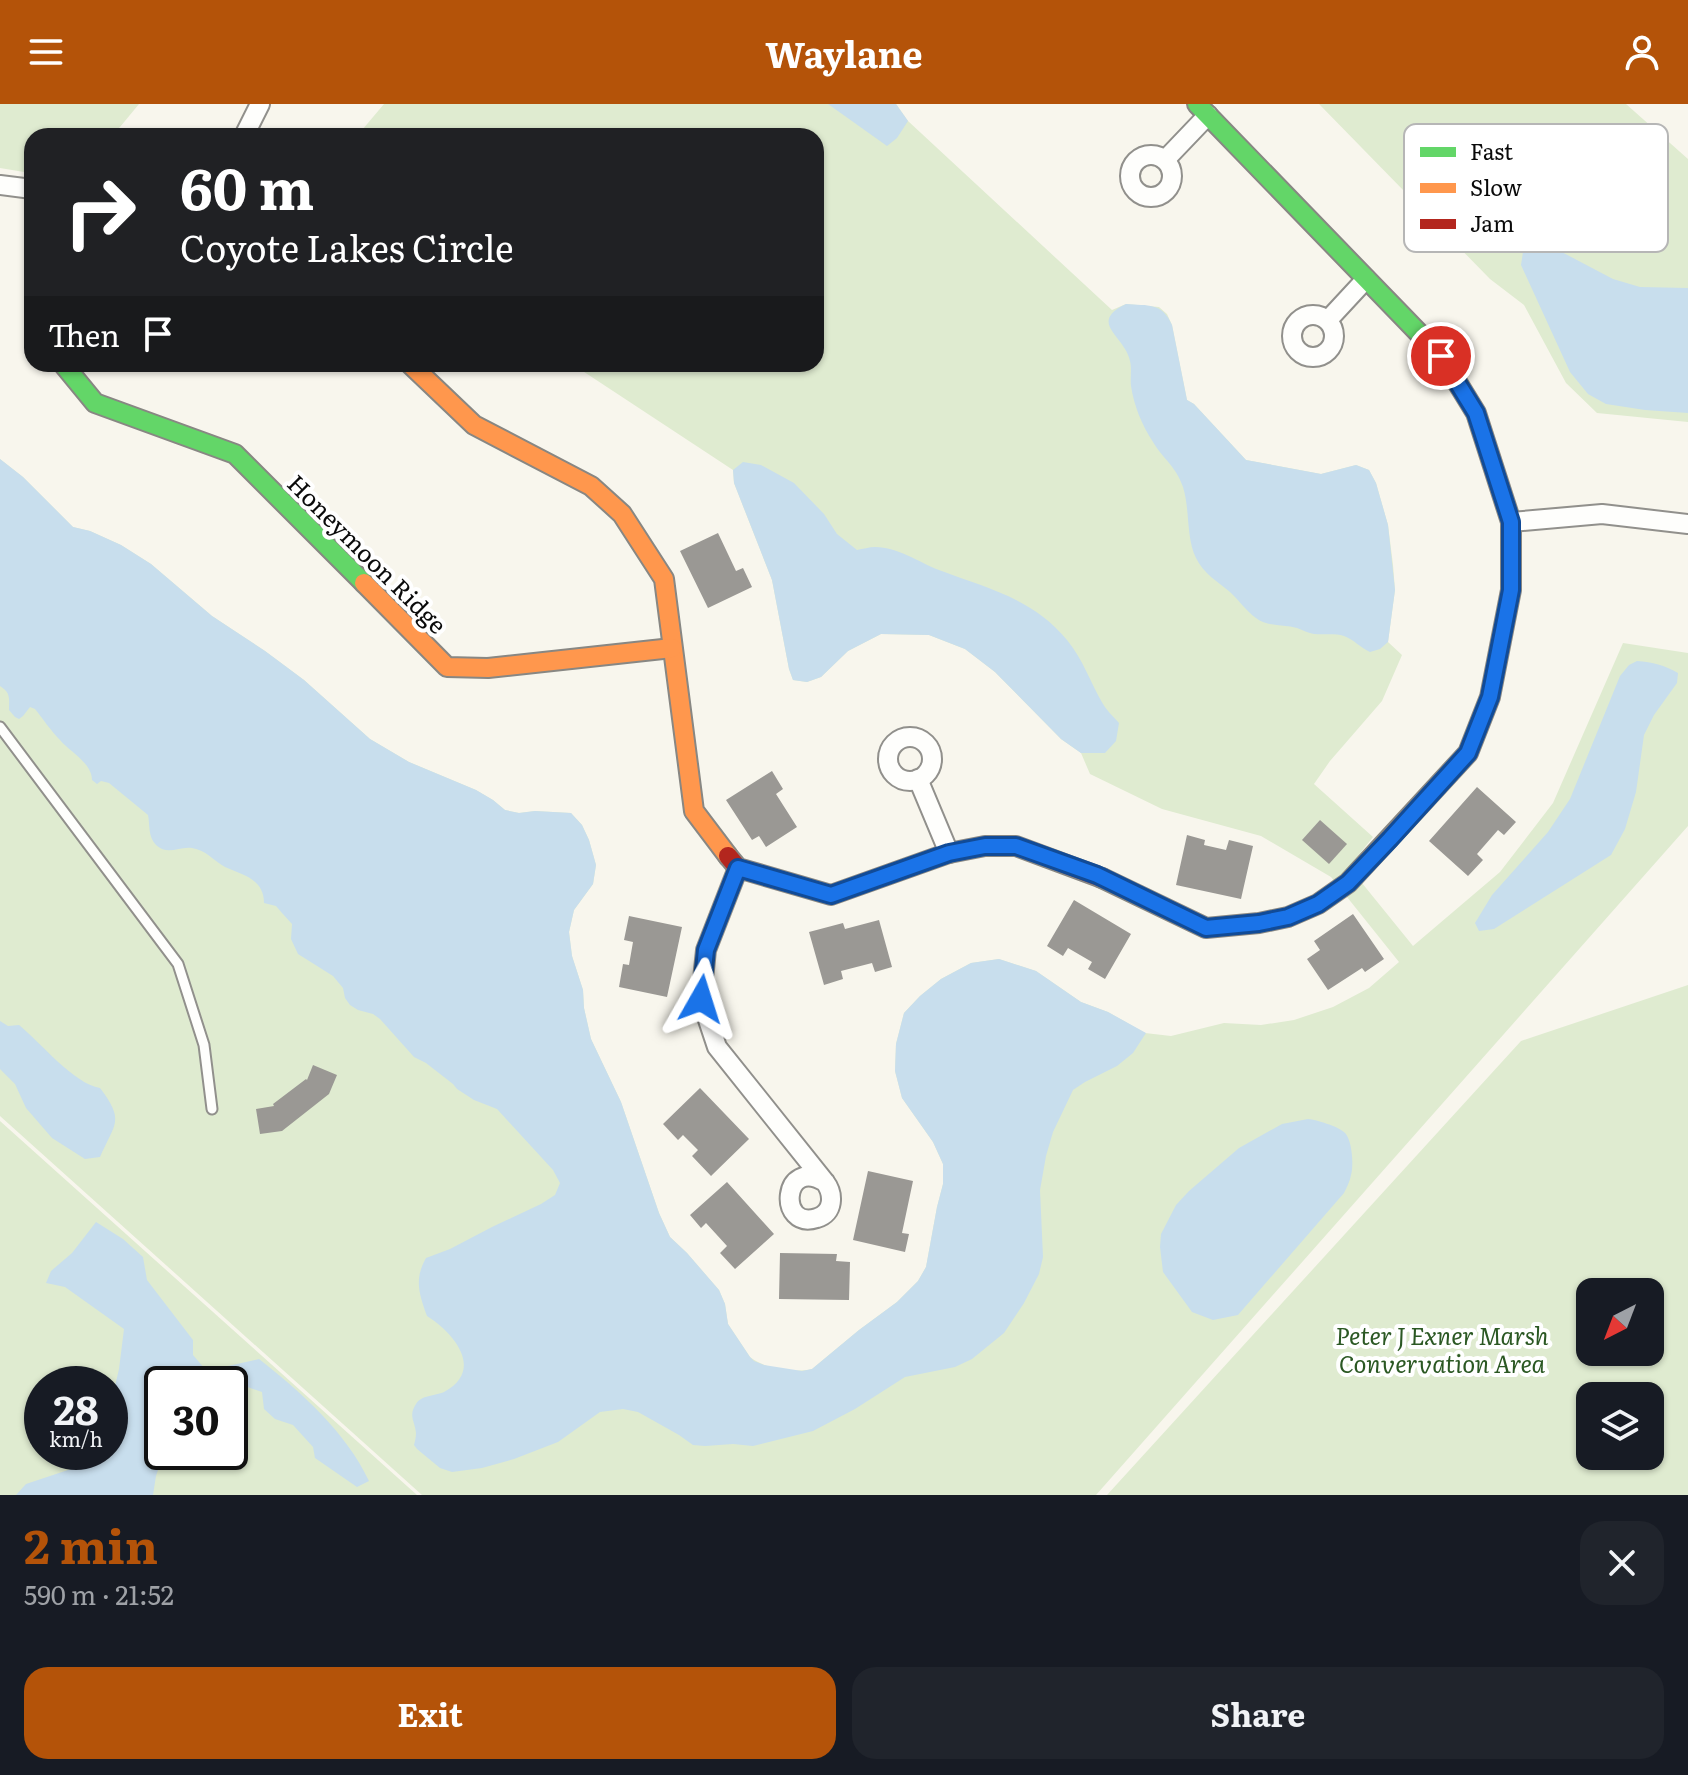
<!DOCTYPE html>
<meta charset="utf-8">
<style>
body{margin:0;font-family:Literata,serif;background:#20242c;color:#f1f3f6;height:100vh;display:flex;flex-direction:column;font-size:30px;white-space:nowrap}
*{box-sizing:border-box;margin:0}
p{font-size:26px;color:#9ea1a6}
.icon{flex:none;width:44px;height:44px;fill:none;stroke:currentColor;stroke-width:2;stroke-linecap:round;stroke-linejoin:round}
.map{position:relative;height:1391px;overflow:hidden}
.drawer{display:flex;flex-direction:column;background:#171b24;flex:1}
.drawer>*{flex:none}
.guide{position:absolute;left:24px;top:24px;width:800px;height:244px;border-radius:24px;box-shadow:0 2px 6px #0004;background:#202124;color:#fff;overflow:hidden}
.needle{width:52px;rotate:222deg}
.tools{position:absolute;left:1576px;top:1174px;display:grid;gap:16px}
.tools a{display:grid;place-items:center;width:88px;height:88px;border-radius:16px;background:#171b24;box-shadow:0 2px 6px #0004;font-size:40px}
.speed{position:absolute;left:24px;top:1262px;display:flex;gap:16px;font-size:40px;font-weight:700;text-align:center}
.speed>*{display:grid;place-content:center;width:104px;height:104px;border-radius:50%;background:#171b24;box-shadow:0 2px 6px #0004;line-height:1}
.speed small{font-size:20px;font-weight:400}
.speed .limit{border:4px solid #111;border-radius:12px;background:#fff;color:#111}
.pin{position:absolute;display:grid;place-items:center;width:68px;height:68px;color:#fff;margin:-34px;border:4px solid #fff;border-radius:50%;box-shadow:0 2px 8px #0007}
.me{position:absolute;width:88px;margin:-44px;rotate:6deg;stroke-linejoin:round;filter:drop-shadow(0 0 6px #0008)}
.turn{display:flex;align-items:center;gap:28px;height:168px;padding:0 24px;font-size:36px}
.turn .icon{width:104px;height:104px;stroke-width:2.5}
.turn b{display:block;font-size:56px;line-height:68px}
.then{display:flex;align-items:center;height:76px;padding:0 24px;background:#0003;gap:16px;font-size:30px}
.round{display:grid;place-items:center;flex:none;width:84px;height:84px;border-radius:24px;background:#20242c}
.summary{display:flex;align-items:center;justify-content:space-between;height:136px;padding:0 24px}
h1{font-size:48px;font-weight:700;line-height:60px;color:#b45309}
.primary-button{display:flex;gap:16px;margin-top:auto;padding:16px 24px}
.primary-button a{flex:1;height:92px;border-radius:24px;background:#b45309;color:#fff;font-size:32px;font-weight:700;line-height:92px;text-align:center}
.primary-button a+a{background:#20242c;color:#f1f3f6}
header{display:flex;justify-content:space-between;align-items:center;height:104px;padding:0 24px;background:#b45309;color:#fff;font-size:36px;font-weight:700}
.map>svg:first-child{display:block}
</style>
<header><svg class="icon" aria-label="menu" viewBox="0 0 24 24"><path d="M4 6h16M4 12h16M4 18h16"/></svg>Waylane<svg class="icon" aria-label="person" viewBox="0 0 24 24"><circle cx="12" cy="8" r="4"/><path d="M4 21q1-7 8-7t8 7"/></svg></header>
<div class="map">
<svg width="1688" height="1391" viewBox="0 0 1688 1391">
<rect width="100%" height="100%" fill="#f8f6ed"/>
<g fill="#dfebd0" fill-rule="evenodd">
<polygon points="0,0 139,0 120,23 108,32 32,32 32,66 24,68 0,64"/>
<path d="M384,0H896L908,17L1112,206L1126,200L1159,203L1167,210L1172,221L1187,296L1194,300L1246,356L1321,370L1356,361L1369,366L1376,379L1388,421L1393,461L1395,486L1388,538L1402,551L1382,597L1330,657L1314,680L1373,733L1349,763L1413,842L1500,768L1553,699L1623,539L1688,549V722L1096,1391H422L0,1012V355L23,373L73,423L90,427L121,441L151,460L212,512L265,547L304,576L370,635L409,658L476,686L493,696L505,706L519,709L535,707L571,709L582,721L589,736L596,761L593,780L574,806L569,828L572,852L583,886L584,904L591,935L621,998L659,1109L670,1133L687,1149L719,1186L725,1200L728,1220L750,1253C765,1265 794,1269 812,1265L859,1226L897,1198L918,1177L926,1163L937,1103L943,1080V1060L933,1038L902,994L895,967L896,940L904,909L920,892L941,875L971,859L999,855L1036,867L1081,898L1108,908L1145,929L1171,932L1224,919L1261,921L1294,916L1333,903L1369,884L1399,858L1331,773L1261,732L1162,705L1090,670L1081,649L1061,635L995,568L965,545L929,531L881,530L848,547L821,573L807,578L793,576L789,565L772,476L734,379L733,366L572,260H816V32H357Z"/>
<polygon points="1319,0 1626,0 1688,55 1688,318 1597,309 1566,279 1524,201 1490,175"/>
<path d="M1688,881V1391H1107L1521,937ZM1650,1188V1248H1590V1188ZM1650,1292V1352H1590V1292Z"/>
<path d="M0,1017L417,1391H0ZM42,1280H110V1348H42ZM162,1280H230V1348H162Z"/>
</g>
<g fill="#c8deed">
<polygon points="828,0 896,0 908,17 897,34 887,42"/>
<polygon points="1537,143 1556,145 1613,175 1640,183 1688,184 1688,309 1645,306 1606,300 1588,290 1570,268 1521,161 1523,148"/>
<path d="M1126,200C1148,202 1162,198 1172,221L1187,296L1194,300L1246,356L1321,370L1356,361L1369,366L1376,379L1388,421L1395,486L1388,538L1380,545L1370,548C1361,544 1353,535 1344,532C1335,529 1324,531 1314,530C1308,529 1303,526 1297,524C1283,520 1267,523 1256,514C1246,507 1239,496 1230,488C1218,478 1203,469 1196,454C1186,434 1190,405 1183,383C1176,362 1163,355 1153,338C1142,321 1134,302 1131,282C1130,274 1132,265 1130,257C1125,232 1087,219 1126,200Z"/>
<path d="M0,355L23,373L73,423L90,427L121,441L151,460L212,512L265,547L304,576L370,635L409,658L476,686L493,696L505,706L519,709L535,707L571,709L582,721L589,736L596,761L593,780L574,806L569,828L572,852L583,886L584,904L591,935L621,998L659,1109L670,1133L687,1149L719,1186L725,1200L728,1220L750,1253L754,1257L764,1261L802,1267L812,1265L859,1226L897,1198L918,1177L926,1163L937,1103L943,1080V1060L933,1038L902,994L895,967L896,940L904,909L920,892L941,875L971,859L999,855L1036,867L1081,898L1108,908L1146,929L1133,949L1117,962L1085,978L1073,986L1053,1028L1046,1052L1040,1086L1043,1153L1039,1170L1024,1199L1004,1229L972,1255L955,1263L905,1273L855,1305L813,1327L753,1342L733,1340L705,1342L693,1341L679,1331L638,1308L623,1305L600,1308L558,1338L514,1355L482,1364L452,1368L440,1364L417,1345L414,1341C415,1337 416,1333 416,1329C415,1317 408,1312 416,1300C421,1291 435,1292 444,1288C485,1266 454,1229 427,1212C419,1190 414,1175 426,1154L450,1145L492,1123L541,1100L555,1091L560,1079L553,1066L497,1005L474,996L457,985L453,980L426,959L414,953L380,915L373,910L358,906L350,901L345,894L343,884L333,872L298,850L291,835L292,820L282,809L276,802L264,799C264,775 243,771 225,763C214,757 206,746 192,744C179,742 168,752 156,741C148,733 150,721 148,711L109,679L101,677L97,680L92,676C92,659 70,648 60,636C51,627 43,615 35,605L30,603L23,612L19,615L15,613L9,606C9,594 11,589 0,582Z"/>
<path d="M743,358L761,361L794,379L824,410L837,430L857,446C863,445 869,443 875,443C898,443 918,458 939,466C986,484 1033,494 1067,536C1083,555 1091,580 1103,600C1107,607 1114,613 1119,619L1116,637L1105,649H1081L1061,635L995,568L965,545L929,531L881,530L848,547L821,573L807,578L793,576L789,565L772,476L734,379L733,366Z"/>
<path d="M1637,557C1653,558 1664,561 1678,569L1677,579L1654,611L1644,631L1636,688L1625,725L1611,751L1494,825L1479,827L1475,819L1492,791L1548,728L1570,695L1620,572L1629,561Z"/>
<path d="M0,917L8,922L19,921C40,938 74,980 100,984C125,1017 115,1019 100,1053L85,1055L52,1034L26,1004L15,980L0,965Z"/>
<path d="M1308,1015C1317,1016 1337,1022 1344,1028C1352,1034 1354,1061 1351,1071C1350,1077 1347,1083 1344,1089L1238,1211L1213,1216L1192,1208L1163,1168L1160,1143L1161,1130L1176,1101L1189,1087L1239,1044L1282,1020Z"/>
<path d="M96,1118L123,1135L143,1153L147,1176L193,1236V1251L205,1265L219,1264L259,1255C301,1288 346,1328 369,1377L357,1383L315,1354L313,1343L293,1321L275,1315L264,1305L262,1288L227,1276L220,1280H162V1348H164L156,1372L153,1391H16L26,1380L80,1362L97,1348H110V1303L119,1265L124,1225L65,1183L46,1179L51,1167L72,1149Z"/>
</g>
<g fill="#9a9894">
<polygon points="718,429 736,467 743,464 752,483 708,504 680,447"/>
<polygon points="772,667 783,685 776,690 797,723 766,743 759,732 752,736 726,696"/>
<polygon points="1477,683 1516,718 1504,731 1498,726 1477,750 1483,756 1468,772 1429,737"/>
<polygon points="1320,716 1347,740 1329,760 1302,736"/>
<polygon points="1187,731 1205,736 1204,741 1226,746 1229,736 1253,742 1241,795 1176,781"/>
<polygon points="1074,796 1131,830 1105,875 1088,865 1092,858 1068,844 1063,852 1047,842"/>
<polygon points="1353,810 1384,855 1365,868 1362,864 1328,886 1307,855 1320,846 1314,837"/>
<polygon points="629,812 682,823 667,893 619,883 623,860 629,861 633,838 624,836"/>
<polygon points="879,816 892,863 875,868 872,859 841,867 843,875 824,881 809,828 843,819 845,825"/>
<polygon points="313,961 337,971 329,990 282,1027 260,1030 256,1005 274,1002 273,1000 306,975 307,976"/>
<polygon points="700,984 749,1035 711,1072 692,1052 698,1046 683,1031 678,1036 663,1020"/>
<polygon points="868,1067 913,1077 902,1129 909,1130 905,1148 853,1136"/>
<polygon points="727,1078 774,1130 735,1165 720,1149 727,1142 706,1119 701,1124 690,1111"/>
<polygon points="780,1149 837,1150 836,1157 850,1158 849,1196 779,1195"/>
</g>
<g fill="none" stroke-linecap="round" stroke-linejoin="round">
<defs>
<polyline id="lane" points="0,623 178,860 204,941 212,1005"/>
<g id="street">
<polyline points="244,32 260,0"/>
<circle cx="1151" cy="72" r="21"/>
<polyline points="1165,56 1208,11"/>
<polyline points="0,81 32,85"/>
<circle cx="1313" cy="232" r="21"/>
<polyline points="1328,216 1366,175"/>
<polyline points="1511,418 1602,410 1688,420"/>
<circle cx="910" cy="655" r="22"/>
<polyline points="918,675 949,749"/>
<path d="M738,764L706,846L701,895L717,943L825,1078C834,1090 834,1109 817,1114C777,1127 782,1052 825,1078"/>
</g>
<g id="fast">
<polyline points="1197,0 1441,252 1476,309 1511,418 1511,442"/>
<polyline points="63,260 95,299 235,350 364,479"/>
</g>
<g id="slow">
<polyline points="410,260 474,321 591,382 622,410 664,475 694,707 728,752"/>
<polyline points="364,479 447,563 488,564 672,544"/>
<polyline points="1102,774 1206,824 1259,819 1288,813 1318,800 1348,779 1468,649 1490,593 1511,486 1511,442"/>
</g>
<polyline id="jam" points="728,752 738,764 831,791 949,749 985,742 1016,742 1102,774"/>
</defs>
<use href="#lane" stroke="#91908c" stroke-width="13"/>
<use href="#street" stroke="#91908c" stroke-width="22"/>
<use href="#fast" stroke="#888783" stroke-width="22"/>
<use href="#slow" stroke="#888783" stroke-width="22"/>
<use href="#jam" stroke="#888783" stroke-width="22"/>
<use href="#lane" stroke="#fefefc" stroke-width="9"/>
<use href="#street" stroke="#fefefc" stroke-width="18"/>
<use href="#fast" stroke="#63d668" stroke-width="18"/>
<use href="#slow" stroke="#ff974d" stroke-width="18"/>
<use href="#jam" stroke="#b3261e" stroke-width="18"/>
</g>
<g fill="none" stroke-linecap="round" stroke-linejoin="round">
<defs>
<polyline id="route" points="701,895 706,846 738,764 831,791 949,749 985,742 1016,742 1097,771 1206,824 1259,819 1288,813 1318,800 1348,779 1390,735 1468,649 1490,593 1511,486 1511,418 1476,309 1441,252"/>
</defs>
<use href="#route" stroke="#114b97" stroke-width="20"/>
<use href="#route" stroke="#1a73e8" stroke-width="14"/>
</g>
<g text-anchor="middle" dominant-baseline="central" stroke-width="8" stroke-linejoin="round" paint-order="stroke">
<g font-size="24" fill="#0a0a0a" stroke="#fff">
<text transform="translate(368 449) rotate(45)">Honeymoon Ridge</text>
</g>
<g font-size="24" font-style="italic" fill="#2b5823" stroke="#fff">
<text x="1442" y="1230">Peter J Exner Marsh<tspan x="1442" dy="28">Convervation Area</tspan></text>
</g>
</g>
<rect x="1404" y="20" width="264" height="128" rx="12" fill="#fff" stroke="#b6b6b6" stroke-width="2"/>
<rect x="1420" y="43" width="36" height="10" fill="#63d668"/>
<rect x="1420" y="79" width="36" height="10" fill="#ff974d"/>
<rect x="1420" y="115" width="36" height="10" fill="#b3261e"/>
<g font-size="22" fill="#0a0a0a">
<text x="1470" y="56">Fast</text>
<text x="1470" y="92">Slow</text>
<text x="1470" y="128">Jam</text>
</g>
</svg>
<div class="tools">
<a><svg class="needle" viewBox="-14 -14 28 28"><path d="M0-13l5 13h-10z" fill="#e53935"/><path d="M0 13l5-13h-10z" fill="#9ea1a6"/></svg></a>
<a><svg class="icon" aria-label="layers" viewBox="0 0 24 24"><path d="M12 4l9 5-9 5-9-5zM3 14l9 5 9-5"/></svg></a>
</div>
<div class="speed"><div>28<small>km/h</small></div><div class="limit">30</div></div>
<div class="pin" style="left:1441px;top:252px;background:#d93025"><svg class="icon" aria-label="arrive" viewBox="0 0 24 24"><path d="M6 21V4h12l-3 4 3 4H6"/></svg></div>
<svg class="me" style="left:701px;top:895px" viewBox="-20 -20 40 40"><path d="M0-17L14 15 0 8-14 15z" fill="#1a73e8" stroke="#fff" stroke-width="4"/></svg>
<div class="guide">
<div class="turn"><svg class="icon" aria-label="right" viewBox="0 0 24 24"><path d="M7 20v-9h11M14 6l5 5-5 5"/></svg><div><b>60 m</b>Coyote Lakes Circle</div></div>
<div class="then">Then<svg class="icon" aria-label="arrive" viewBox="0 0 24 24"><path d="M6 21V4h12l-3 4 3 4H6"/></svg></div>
</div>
</div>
<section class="drawer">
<div class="summary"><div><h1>2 min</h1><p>590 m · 21:52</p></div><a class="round"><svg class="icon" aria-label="close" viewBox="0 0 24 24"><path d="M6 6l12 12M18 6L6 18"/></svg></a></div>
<div class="primary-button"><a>Exit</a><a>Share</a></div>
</section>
